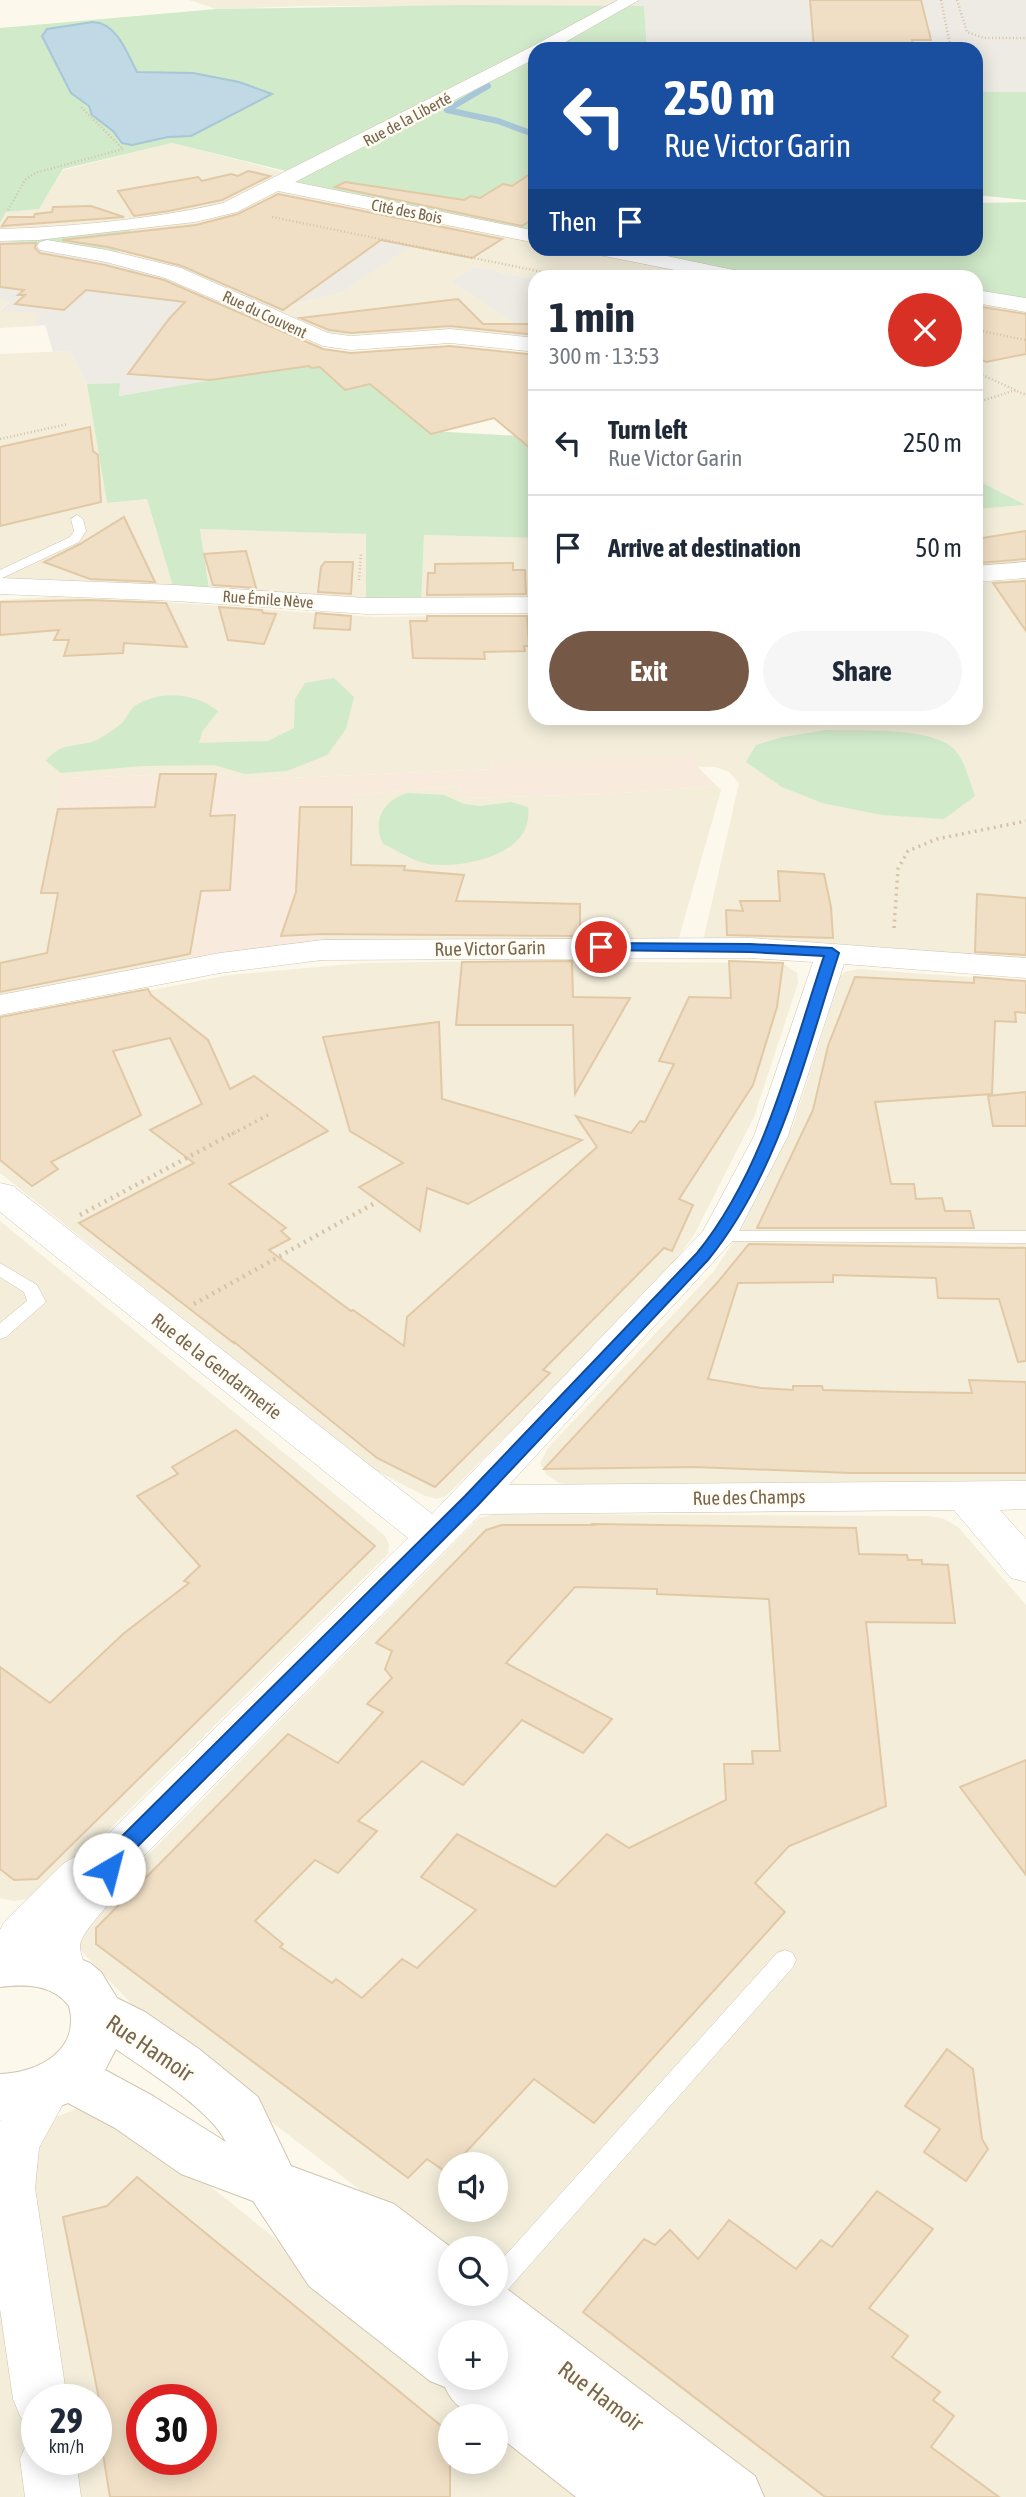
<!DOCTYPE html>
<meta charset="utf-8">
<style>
body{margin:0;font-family:"Asap Condensed",sans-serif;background:#f6f6f7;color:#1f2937;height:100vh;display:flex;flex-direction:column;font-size:26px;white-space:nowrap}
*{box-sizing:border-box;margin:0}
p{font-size:23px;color:#747a83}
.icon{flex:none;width:38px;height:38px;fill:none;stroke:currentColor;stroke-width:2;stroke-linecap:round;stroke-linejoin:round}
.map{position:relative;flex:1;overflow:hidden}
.panel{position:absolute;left:528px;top:270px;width:455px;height:455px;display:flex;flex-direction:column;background:#fff;border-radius:21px;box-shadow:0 4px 18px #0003}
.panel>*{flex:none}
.top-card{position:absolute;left:528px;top:42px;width:455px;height:214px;border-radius:21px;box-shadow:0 4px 18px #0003;background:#1a4fa0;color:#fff;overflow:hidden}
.buttons{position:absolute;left:438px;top:2152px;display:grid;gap:14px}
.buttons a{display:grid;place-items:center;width:70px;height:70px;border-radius:50%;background:#fff;box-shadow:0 4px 18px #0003;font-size:35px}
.speed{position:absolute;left:21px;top:2384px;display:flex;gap:14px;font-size:35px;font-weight:700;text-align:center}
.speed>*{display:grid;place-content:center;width:91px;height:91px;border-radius:50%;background:#fff;box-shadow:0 4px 18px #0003;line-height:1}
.speed small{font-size:18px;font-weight:400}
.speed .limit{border:10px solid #d22;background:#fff;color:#111}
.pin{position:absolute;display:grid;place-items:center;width:60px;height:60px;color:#fff;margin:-30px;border:4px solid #fff;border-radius:50%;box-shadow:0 2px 7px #0007}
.me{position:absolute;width:77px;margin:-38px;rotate:37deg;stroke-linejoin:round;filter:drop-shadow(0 0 5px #0008)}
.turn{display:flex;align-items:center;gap:24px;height:147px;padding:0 21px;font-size:32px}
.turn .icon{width:91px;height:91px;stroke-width:2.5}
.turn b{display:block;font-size:49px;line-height:60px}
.then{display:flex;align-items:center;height:66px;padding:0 21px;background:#0003;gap:14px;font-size:26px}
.round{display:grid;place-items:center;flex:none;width:74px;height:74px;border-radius:37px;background:#f6f6f7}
.summary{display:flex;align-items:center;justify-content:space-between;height:119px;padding:0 21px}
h1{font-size:42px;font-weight:700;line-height:52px}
.primary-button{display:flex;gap:14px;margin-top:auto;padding:14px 21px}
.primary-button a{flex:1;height:80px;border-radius:42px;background:#755846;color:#fff;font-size:28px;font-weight:700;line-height:80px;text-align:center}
.primary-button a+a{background:#f6f6f7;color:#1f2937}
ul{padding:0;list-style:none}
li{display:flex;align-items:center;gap:21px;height:105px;padding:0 21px;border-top:2px solid #e0e1e3}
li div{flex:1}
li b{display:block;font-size:26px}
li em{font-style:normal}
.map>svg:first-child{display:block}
</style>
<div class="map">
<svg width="1026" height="2497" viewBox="0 0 1026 2497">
<rect width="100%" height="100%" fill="#fcf9ec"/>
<g fill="#f3edda" fill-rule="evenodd">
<polygon points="189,0 631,0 623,6 305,6 216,9"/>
<polygon points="172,143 535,237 536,248 594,249 734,276 536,276 535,279 475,267 451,281 513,322 503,341 451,331 312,336 332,358 421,344 215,380 211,362 237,333 279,321 263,313 343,292 410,246 178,251 147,266 0,235 0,223 6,212 39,209 63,170"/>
<polygon points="977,296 1026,305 1026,570 977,574 977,509 1023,505 977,480"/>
<polygon points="0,299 10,301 0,310 39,313 35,326 0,328"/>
<polygon points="70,351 87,384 107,503 147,499 175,593 0,586 0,354"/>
<polygon points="200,529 367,534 366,606 210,595"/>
<polygon points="424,535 535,538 535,605 421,608"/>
<polygon points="1026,579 1026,960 703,941 739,783 729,772 715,767 491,763 493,769 245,780 218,773 62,778 57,813 202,843 194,959 0,999 0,600 50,597 150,601 374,617 535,615 536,718 976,718 977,583"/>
<polygon points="460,786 462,798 609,794 717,786 721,790 678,941 319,942 329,901 351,877 354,795"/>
<polygon points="490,961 782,963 797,973 798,983 754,1117 694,1235 662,1279 446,1496 437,1499 425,1496 371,1468 0,1173 0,1020 229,975 363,963"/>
<polygon points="858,969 1026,981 1026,1488 588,1488 559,1483 547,1475 540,1463 548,1448 714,1271 737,1236 793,1126 836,991 836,980 845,972"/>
<polygon points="0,1221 359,1514 385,1536 389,1544 388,1554 49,1889 33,1898 14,1901 0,1898"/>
<path d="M494,1514L929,1516L944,1519L958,1527L1026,1605V2497H757L495,2294V2249H450V2259L170,2044L82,1952L76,1939L95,1909L479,1518ZM450,2165H495V2210H450Z"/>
<path d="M92,2103L128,2120L596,2497H0V2123L58,2116ZM37,2399H96V2459H37ZM142,2399H201V2459H142ZM450,2417H495V2462H450Z"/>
</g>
<polygon fill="#f8ebde" points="696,757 698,767 717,786 609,794 462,798 460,786 354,795 351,877 329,901 319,942 255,948 194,959 202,844 115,892 39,893 57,813 61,778 218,773 245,780 493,769 491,762"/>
<g fill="#eeebe4">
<polygon points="631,0 1026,0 1026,92 977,92 976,49 647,49 644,7 623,6"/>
<polygon points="289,221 411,246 343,292 265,312 280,321 237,333 211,362 215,380 118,396 119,383 87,384 70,351 53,352 45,325 35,326 39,313 0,311 9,302 0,299 0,240 80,251 147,266 179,251"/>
<polygon points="475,267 535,279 535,345 503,341 513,322 451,281"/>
</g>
<g fill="#d1eaca" fill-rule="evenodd">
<path d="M462,5L644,6L647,49H536L535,237L278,185L298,174L172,143L63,169L39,209L6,212L0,223V28L216,9ZM116,33L137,72L193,73L239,82L272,94L191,136L168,137L132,145L122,143L113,131L92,115L90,106L71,94L58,64Z"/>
<polygon points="976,92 1026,92 1026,200 977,195"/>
<polygon points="1026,202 1026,305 977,296 976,276 734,276 594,249 976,248 977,203"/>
<polygon points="127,224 135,244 107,256 0,240 0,235"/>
<polygon points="329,360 376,382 430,431 521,436 535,433 535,538 424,535 421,608 366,606 366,534 200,529 210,595 175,593 147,499 107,503 87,384 120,383 119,396"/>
<polygon points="977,480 1025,505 977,509"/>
<path d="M334,678L354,697L346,729L327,755L287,771L245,774L214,765L142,766L61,773L46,761C62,740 78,749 99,739C106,735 116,728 122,723C127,718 129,710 135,706C160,689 195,693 218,711L202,732L199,743L268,741L294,728L295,699L305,683Z"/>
<path d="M826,730C859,731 933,726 955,750C965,761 970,783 975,796L944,819L882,815L822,803L782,787L746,762L756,745L783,737Z"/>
<path d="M407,793L444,795L464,804L480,806L511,802L528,807C535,855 463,869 428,864C413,861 397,850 383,844C372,820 383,801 407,793Z"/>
</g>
<path fill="#c0d9e5" stroke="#a7c6d7" stroke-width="2" d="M93,22C117,23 127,53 137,72L193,73L239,82L272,94L191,136L168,137L132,145L122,143L113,131L92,115L89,106L71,93L42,36L47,29Z"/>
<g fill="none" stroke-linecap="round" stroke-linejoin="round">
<polyline stroke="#a7c6d7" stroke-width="6" points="488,86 447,110 498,121 536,135"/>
</g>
<g fill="#f0dfc5" stroke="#e2c9a6" stroke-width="2" fill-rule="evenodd">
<polygon points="810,0 921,0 931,40 912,40 914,48 814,49"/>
<polygon points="536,170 536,217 522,226 335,187 345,182 464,200 471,196 480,198 503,184 512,186"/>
<polygon points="248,171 270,176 222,200 169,211 134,216 118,191 198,177 202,181 231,174 238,176"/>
<polygon points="278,194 502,239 472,258 381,240 283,310 182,266 108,247 62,240 196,225 238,214"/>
<polygon points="91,206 124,217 2,226 8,217 34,217 35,214 52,212 53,207"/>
<polygon points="36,243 35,248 40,253 105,265 164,280 323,349 351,353 450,346 536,355 536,453 494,418 431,434 370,384 345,390 320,367 312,368 309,366 210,380 128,374 169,319 185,302 86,290 64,310 15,304 25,295 18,295 24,290 0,287 0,244"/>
<polygon points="458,299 483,324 536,324 536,335 450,326 351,333 329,330 300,318"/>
<polygon points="976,306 1026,314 1026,354 986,362 976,356"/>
<polygon points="90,427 93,451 98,455 101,502 0,526 0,447"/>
<polygon points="124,517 155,582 90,579 44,562 80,544"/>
<polygon points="1026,531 1026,559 979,563 976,560 976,539"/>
<polygon points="246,551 256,588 213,585 204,554"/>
<polygon points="325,562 353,562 351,594 318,592 321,567"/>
<polygon points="513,563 513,570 525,570 526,594 427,595 428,573 435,573 435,564"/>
<polygon points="1026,581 1026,631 993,583"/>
<polygon points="89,600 166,603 187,647 124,643 123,653 64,656 69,640 54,640 59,630 0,635 0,602"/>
<polygon points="219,607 262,610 263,613 276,614 264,644 228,640"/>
<polygon points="316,613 351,616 350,630 314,628"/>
<polygon points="427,616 527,616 529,646 524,646 525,651 484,652 485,659 413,658 410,621 427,621"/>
<polygon points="160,774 216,774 210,816 235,815 230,890 201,891 190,954 0,992 0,963 47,953 58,893 41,893 58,809 155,807"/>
<polygon points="300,807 352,807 351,865 405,866 404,870 464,875 456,901 580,904 580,936 321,934 281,936 296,892"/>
<polygon points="778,871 824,874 831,907 833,938 727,935 726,910 743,911 740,901 780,901"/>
<polygon points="977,894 1026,898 1026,955 975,952"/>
<polygon points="572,961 573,997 630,998 575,1094 573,1025 456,1025 462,962"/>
<polygon points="729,961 783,963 777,1007 753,1085 679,1199 693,1205 672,1251 664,1248 543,1370 550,1373 435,1487 377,1458 233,1341 235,1344 79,1223 194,1163 150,1130 202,1104 170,1038 113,1051 141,1115 51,1162 58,1169 32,1186 0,1160 0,1017 148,989 151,995 208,1040 230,1089 254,1076 328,1131 229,1184 286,1228 281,1231 290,1239 269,1250 351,1311 353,1310 404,1346 407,1317 597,1147 576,1116 631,1133 640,1121 645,1122 674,1064 659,1061 689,997 731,998"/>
<polygon points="855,977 974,983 974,977 1026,981 1026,1013 1015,1012 1016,1022 995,1021 992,1094 875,1102 891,1184 914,1184 916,1199 942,1198 945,1211 970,1211 974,1228 757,1228 813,1110 828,1046"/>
<polygon points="439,1022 442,1099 582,1140 468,1204 427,1188 420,1231 359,1187 403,1163 350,1131 323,1037"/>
<polygon points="1026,1092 1026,1126 993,1126 988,1096"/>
<polygon points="749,1244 1026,1248 1026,1361 1018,1362 999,1299 938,1298 936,1278 833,1275 833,1282 738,1283 708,1379 761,1388 793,1390 793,1386 822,1386 823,1390 906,1392 972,1393 969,1380 1026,1382 1026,1473 851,1473 695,1467 544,1469 717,1283"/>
<polygon points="236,1430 375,1546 37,1879 14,1880 0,1869 0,1667 50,1703 123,1634 189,1583 184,1581 200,1566 137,1496 178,1474 172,1467"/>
<path d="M593,1524L856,1528L859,1554L907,1555L908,1560H922V1564L948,1565L955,1623L866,1622L886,1806L789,1846L755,1883L785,1912L594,2123L534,2079L454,2165H450L446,2172L427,2159L408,2178L96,1944V1928L288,1734L338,1763L383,1712L367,1704L392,1678L385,1669L392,1651L376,1643L486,1530L502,1525H594ZM575,1587L657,1589V1594L769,1599L780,1751H752L753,1764H724L726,1800L629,1848L607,1834L555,1887L457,1834L421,1877L476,1910L417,1968L402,1959L362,1998L336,1979L332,1983L280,1947L283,1944L255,1921L315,1860L338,1873L377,1831L358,1821L422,1761L463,1785L522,1720L583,1753L612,1719L506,1663Z"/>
<polygon points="1026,1760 1026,1875 960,1787"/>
<polygon points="947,2049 973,2069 982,2139 988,2149 966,2181 924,2152 940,2129 905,2106"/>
<path d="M137,2177L450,2433V2497H110L96,2411V2399H99L63,2217L107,2206ZM142,2399H201V2459H142Z"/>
<polygon points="877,2191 933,2229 869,2308 908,2336 892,2357 940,2392 933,2400 954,2416 931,2447 999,2497 825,2497 583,2312 644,2239 655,2245 670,2230 698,2259 729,2220 796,2269 821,2240 832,2247"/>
</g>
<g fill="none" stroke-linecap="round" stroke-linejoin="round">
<defs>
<g id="lane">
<polygon points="77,515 83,519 86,531 79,542 0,579 0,570 70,537 74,531 71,519"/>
<polygon points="718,1231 1026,1231 1026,1243 712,1241 709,1237 712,1233"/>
<polygon points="0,1263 37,1285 46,1302 6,1337 0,1339 0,1323 27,1301 24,1292 0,1277"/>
<polygon points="785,1950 793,1953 796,1960 793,1967 504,2294 495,2298 486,2294 495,2294 495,2267 777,1953"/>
<polygon points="320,2210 329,2213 473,2324 477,2333 450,2333 450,2338 311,2229 308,2221 311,2213"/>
<polygon points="495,2345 504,2348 683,2488 686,2497 652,2497 495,2373"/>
</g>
<g id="street">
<path d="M618,0H639L553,49H536V58L295,182L536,231V243L278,191L237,212L195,222L38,240L0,241V229C71,227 154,219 223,203L533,46Z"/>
<polygon points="47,240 107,250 181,268 328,333 351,336 450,329 536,338 536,352 450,343 351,350 323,346 165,278 106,262 40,250 37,246 40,242"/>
<polygon points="584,248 628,248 734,270 742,271 745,276 705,276 594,254"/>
<polygon points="976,290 1026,298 1026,312 976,303"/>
<polygon points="1026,562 1026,578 976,582 976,566"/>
<polygon points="0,578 175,585 366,598 536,597 536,613 366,614 175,601 0,594"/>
<path d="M750,938L1026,958V978L844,964L788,1136L736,1237L509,1485L1026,1481V1509L1000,1510L1026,1539V1582L1011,1578L954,1510L481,1514L137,1863L108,1883L114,1895C107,1909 80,1933 80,1946C80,1954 85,1965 87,1973L80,1987L63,1993L46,1987L37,1965L31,1977L14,1983L0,1978V1930L4,1922L63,1864L105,1837L408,1538L0,1212V1183L13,1186L432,1514L703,1231L754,1136L813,962L750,958L322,960L220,973L0,1015V995L220,953L322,940Z"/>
<polygon points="46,2067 64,2073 71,2089 39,2148 35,2188 67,2399 37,2399 37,2424 21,2418 13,2399 0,2309 0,2121 28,2073"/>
<polygon points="37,2436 37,2459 76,2459 81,2497 25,2497 20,2459 28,2440"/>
</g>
<path id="secondary" d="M28,1943L58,1950L90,1963L101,1972L117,1998L145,2012L199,2049L258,2097L291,2166L394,2204L453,2249H450V2294H495V2280L755,2476L764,2497H686L495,2348V2333H475L449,2312L446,2304C405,2288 378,2248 337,2233L349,2250L457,2333H450V2378H495V2362L644,2476L653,2497H576L495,2433V2417C473,2417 455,2410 445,2387L430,2381L309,2286L253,2201L181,2174L115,2128L68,2103L35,2116L0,2120V2074C37,2073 81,2051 69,2006C52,1984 25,1984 0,1987V1945ZM116,2049C146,2070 211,2110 226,2142L153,2096L105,2070Z"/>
</defs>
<use href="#lane" stroke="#cec4b1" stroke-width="1"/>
<use href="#street" stroke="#cec4b1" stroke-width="1"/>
<use href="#secondary" stroke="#d1c5af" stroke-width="2"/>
<g stroke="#d6c2a7" stroke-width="2.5" stroke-dasharray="1 2.5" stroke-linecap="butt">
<polyline points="941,0 951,49"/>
<polyline points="957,0 967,32 984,38 1026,38"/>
<polyline points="8,210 25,180 35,173 123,149 81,107"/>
<polyline points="272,217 562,276"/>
<polyline points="976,330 1026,340"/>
<polyline points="976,372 1026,395"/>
<polyline points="981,401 1016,390"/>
<polyline points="0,439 68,424"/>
<polyline points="359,580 361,553"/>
</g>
<g stroke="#d6c2a7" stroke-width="3.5" stroke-dasharray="2 4.5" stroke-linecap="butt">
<polyline points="894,928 898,869 908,851 937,839 1026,821"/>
<polyline points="232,1134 268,1115"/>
</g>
<g stroke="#d6c2a7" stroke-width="4.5" stroke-dasharray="2 5" stroke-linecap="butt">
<polyline points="80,1215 235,1132"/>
<polyline points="194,1304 373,1204"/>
</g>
<use href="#lane" fill="#fff" fill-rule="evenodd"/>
<use href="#street" fill="#fff" fill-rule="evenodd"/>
<use href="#secondary" fill="#fff" fill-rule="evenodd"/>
</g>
<path fill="#1a73e8" stroke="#114b97" stroke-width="2" d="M601,943L750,944L832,948L839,953C805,1057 779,1173 708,1260L478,1505L128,1856C121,1867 117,1880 102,1875L99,1869L114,1844L465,1496L697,1253C765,1169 790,1057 824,956L750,952L596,950L594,947Z"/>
<g text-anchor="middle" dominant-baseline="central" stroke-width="5" stroke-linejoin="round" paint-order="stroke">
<g font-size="16" fill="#77654f" stroke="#fefcf3">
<text transform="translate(407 119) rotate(-28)">Rue de la Liberté</text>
<text transform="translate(407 211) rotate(11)">Cité des Bois</text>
<text transform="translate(265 314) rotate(25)">Rue du Couvent</text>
<text transform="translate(268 599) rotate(4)">Rue Émile Nève</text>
</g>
<g font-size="19" fill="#77654f" stroke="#fefcf3">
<text transform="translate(490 948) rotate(-1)">Rue Victor Garin</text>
<text transform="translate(217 1366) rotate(38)">Rue de la Gendarmerie</text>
<text transform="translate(749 1497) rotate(-1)">Rue des Champs</text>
</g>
<g font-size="23" fill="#77654f" stroke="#fefcf3">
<text transform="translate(150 2048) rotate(34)">Rue Hamoir</text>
<text transform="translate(601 2396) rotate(37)">Rue Hamoir</text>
</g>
</g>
</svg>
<div class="buttons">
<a><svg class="icon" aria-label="sound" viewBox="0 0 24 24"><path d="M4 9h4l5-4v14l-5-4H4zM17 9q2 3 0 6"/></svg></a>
<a><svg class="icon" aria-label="search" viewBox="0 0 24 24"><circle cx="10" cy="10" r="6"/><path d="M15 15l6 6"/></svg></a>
<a>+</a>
<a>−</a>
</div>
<div class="speed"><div>29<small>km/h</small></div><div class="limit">30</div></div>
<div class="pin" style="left:601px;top:947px;background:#d93025"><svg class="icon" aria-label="arrive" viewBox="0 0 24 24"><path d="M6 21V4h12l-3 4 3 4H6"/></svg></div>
<svg class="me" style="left:109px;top:1869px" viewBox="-20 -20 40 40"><circle r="19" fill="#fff"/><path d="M0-13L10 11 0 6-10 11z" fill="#1a73e8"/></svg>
<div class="top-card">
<div class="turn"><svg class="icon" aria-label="left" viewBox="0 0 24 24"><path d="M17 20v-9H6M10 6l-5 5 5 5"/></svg><div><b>250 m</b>Rue Victor Garin</div></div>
<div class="then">Then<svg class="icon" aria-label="arrive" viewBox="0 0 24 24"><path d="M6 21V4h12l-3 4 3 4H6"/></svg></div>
</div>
<section class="panel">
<div class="summary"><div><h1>1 min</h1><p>300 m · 13:53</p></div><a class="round" style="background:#d93025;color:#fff"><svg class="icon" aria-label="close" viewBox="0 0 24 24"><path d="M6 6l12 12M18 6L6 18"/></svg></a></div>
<ul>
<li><svg class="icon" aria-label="left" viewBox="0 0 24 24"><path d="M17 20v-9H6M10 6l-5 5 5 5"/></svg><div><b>Turn left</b><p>Rue Victor Garin</p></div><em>250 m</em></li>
<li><svg class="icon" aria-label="arrive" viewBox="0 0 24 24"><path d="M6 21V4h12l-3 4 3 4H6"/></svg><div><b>Arrive at destination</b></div><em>50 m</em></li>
</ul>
<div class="primary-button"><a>Exit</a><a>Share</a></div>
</section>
</div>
